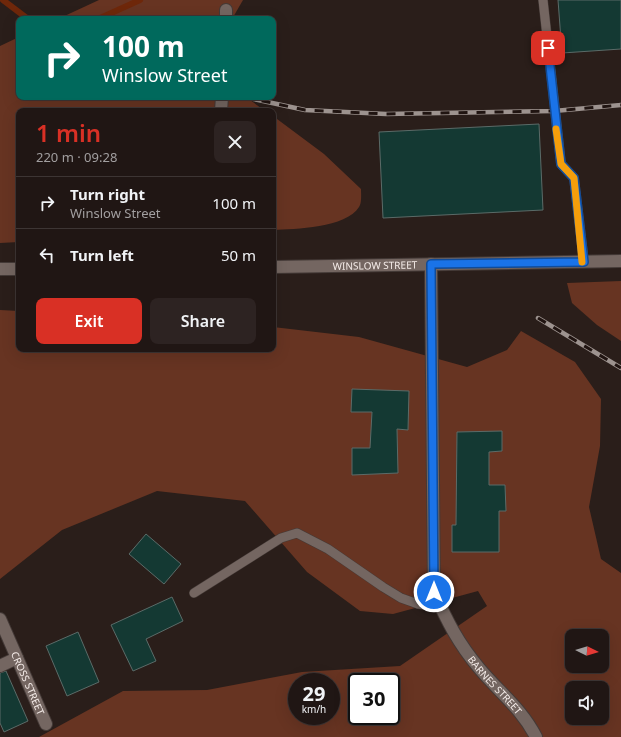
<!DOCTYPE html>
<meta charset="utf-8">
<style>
body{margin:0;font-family:"Noto Sans",sans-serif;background:#2d2322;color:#f1f3f6;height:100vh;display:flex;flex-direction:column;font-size:15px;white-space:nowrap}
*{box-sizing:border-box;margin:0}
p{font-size:13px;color:#a29fa0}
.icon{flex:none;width:22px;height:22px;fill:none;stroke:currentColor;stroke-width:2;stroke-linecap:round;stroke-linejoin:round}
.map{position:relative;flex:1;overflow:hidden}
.sheet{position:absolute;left:16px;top:108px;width:260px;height:244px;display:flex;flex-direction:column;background:#201614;border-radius:8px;box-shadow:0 4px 16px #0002,0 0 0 1px #3d3534}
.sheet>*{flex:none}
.hud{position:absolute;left:16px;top:16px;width:260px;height:84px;border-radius:8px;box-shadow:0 4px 16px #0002,0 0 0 1px #3d3534;background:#00695c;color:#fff;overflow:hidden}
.needle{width:26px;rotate:95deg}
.fabs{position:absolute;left:565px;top:629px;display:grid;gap:8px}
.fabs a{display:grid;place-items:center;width:44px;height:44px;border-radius:8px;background:#201614;box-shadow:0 4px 16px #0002,0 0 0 1px #3d3534;font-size:20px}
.speed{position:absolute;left:288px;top:673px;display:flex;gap:8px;font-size:20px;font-weight:700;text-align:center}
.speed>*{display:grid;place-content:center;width:52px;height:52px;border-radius:50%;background:#201614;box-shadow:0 4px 16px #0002,0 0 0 1px #3d3534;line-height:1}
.speed small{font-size:10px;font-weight:400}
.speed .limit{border:2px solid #111;border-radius:6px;background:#fff;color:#111}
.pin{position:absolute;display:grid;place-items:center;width:34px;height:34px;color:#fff;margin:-17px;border-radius:8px;box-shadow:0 2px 6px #0006}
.me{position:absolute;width:44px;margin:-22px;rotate:0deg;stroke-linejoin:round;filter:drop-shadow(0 0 3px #0008)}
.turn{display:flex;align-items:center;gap:14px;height:84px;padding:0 20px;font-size:18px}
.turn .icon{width:52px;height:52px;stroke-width:2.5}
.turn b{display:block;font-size:28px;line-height:34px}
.round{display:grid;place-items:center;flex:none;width:42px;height:42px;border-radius:8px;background:#2d2322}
.summary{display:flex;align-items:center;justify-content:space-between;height:68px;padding:0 20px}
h1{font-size:24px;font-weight:600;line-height:30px;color:#d93025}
.primary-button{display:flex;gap:8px;margin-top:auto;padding:8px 20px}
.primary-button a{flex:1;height:46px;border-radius:8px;background:#d93025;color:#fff;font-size:16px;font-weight:600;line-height:46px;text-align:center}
.primary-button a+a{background:#2d2322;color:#f1f3f6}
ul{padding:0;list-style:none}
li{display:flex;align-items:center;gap:12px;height:52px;padding:0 20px;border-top:1px solid #3d3534}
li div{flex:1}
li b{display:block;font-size:15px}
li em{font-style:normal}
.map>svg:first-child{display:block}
</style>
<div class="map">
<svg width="621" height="737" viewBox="0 0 621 737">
<rect width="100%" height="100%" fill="#2a1e1a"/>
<g fill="#673422" fill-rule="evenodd">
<polygon points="99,0 243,0 232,19 58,19"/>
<polygon points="19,37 19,97 246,97 265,111 19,111 19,242 0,243 0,46"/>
<path d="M273,116L324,154L361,189C361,194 362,203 359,207C346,228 295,229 273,230Z"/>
<polygon points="621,281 621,341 597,325 572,303 567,283"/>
<path d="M0,310L19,311V349H273V327L359,337L467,367L507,350L521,331L575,362L601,399L600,446L589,507L601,559L621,573V737H39L123,691L207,690L302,672L400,666L487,606L478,591L393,614L360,611L307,572L245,501L157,491L62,530L0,579ZM572,636H602V666H572ZM297,682H331V716H297ZM357,682H391V716H357ZM572,688H602V718H572Z"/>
</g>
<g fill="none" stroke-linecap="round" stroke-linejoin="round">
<g stroke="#6e270a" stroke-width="6">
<polyline points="3,0 28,19"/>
<polyline points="98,19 140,0"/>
</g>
</g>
<g fill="#143933" stroke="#5b6b68">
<polygon points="558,0 621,0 621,49 562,53"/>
<polygon points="539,124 543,210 383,218 379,132"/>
<polygon points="352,389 409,391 408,430 397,429 398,473 352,475 352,448 370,448 372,412 351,412"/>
<polygon points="502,431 502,451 489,452 489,485 505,485 506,511 499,511 499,552 452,552 452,525 456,525 457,432"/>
<polygon points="146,534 181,564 164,584 129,554"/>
<polygon points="172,597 183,621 146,639 156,661 133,671 111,625"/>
<polygon points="78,632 99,682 67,696 46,646"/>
<polygon points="6,671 28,721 4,732 0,723 0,673"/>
</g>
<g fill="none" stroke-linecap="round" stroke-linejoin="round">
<defs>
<g id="lane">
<polyline points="543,0 561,164 574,178 584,262"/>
<polyline points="194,593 281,538 297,533 328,549 383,587 401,598 418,604 441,607"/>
</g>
<g id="street">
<polyline points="226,19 226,10"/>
<polyline points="221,111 222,97"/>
<path id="s1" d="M431,264L434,592C447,621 458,643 479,668C499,692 522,709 536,737"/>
<path id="s2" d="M0,619L46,724"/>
<polyline points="0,666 17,658"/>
</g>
<g id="secondary">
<path id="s3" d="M273,267L621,261"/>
<polyline points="0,269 19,269"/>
</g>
</defs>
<use href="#lane" stroke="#443a37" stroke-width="10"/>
<use href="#street" stroke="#443a37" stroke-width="14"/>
<use href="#secondary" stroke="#443a37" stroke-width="14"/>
<use href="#lane" stroke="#746661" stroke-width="9"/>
<use href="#street" stroke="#746661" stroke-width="12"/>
<use href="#secondary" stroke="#746661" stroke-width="12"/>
<defs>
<g id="rail">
<polyline points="244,97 305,110 386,114 554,111 621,105"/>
<polyline points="538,318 621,368"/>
</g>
</defs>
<use href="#rail" stroke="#9d938f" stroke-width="4.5"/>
<use href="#rail" stroke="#201411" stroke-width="3" stroke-dasharray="9" stroke-linecap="butt"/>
</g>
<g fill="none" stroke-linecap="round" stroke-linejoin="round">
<defs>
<polyline id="route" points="434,592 431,264 584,262 574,178 561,164 548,48"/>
</defs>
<use href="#route" stroke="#114b97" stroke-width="10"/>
<use href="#route" stroke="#1a73e8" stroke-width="7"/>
<polyline stroke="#f59e0b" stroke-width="7" points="556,129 561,164 574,178 582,262"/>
</g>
<g text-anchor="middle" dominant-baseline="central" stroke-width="3" stroke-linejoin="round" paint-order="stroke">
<g font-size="10" fill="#f6edea" stroke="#201411">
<text stroke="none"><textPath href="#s3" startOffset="102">WINSLOW STREET</textPath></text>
<text stroke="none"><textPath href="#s2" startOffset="70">CROSS STREET</textPath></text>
<text stroke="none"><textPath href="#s1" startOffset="440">BARNES STREET</textPath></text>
</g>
</g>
</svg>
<div class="fabs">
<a><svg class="needle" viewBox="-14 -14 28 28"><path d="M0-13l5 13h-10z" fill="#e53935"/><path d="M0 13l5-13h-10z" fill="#a29fa0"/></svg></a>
<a><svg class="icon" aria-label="sound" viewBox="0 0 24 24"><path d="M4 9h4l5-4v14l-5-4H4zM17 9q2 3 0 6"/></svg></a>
</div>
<div class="speed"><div>29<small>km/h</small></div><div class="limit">30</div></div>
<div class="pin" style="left:548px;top:48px;background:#d93025"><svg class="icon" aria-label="arrive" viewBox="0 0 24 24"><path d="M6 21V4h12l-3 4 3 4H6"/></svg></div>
<svg class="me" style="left:434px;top:592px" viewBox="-20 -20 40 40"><circle r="17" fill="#1a73e8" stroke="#fff" stroke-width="3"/><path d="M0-11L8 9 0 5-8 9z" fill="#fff"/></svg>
<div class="hud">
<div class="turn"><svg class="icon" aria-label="right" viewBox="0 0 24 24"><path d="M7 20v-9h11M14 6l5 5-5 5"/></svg><div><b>100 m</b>Winslow Street</div></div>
</div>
<section class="sheet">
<div class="summary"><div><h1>1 min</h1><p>220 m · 09:28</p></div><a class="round"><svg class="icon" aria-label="close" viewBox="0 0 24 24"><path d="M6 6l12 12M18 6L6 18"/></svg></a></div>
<ul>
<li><svg class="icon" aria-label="right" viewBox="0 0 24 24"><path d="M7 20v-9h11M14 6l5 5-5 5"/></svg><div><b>Turn right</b><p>Winslow Street</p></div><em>100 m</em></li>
<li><svg class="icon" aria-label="left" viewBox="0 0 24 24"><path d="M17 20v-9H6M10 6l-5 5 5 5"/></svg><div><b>Turn left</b></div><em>50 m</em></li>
</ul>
<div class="primary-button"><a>Exit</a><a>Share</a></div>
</section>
</div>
